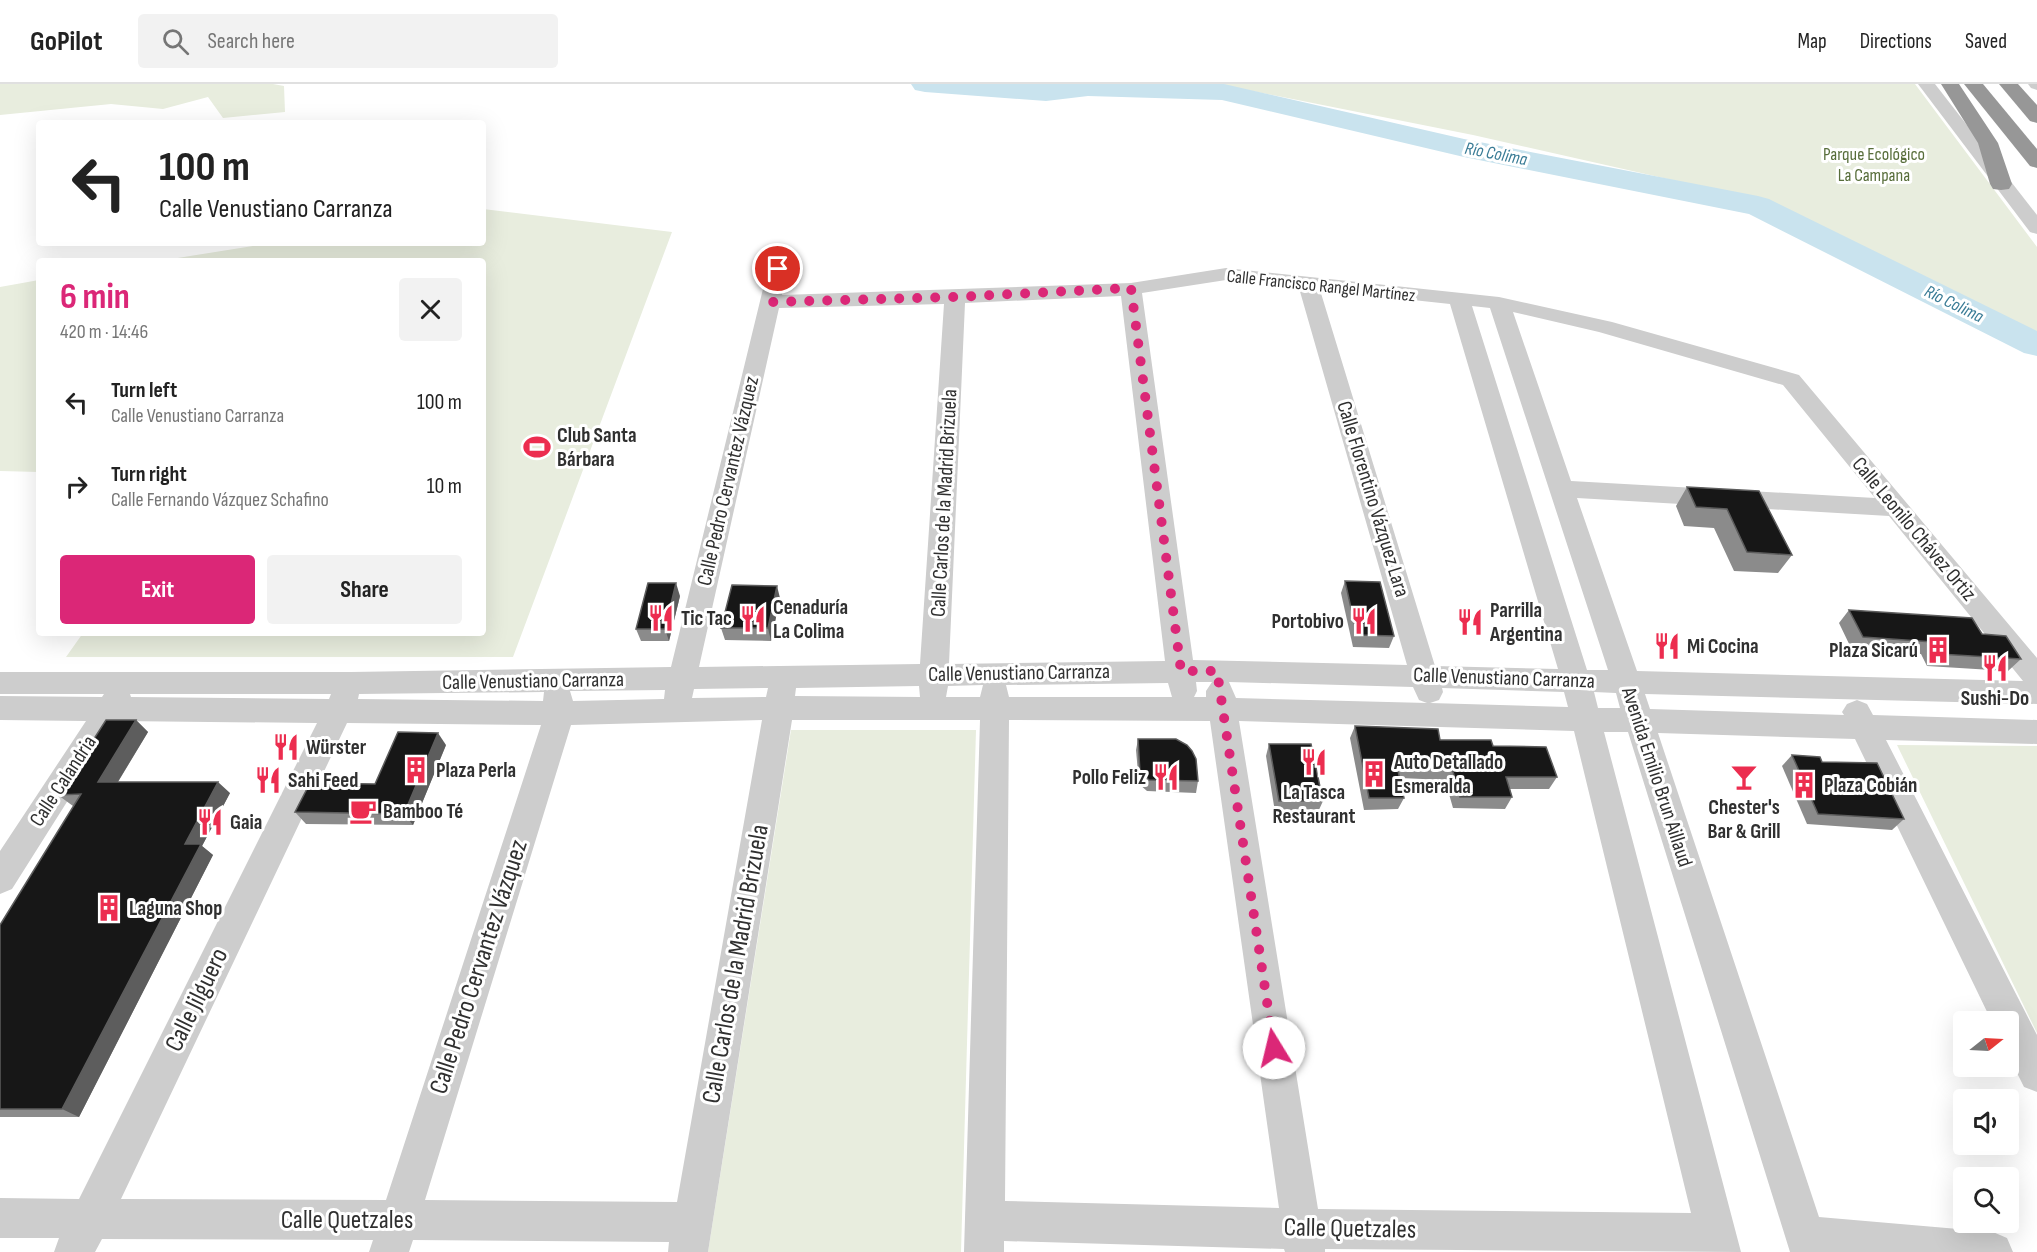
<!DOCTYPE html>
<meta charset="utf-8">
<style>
body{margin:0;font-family:"Sofia Sans Condensed",sans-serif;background:#f2f2f2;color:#222;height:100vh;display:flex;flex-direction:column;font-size:22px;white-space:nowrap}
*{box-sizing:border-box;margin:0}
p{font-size:20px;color:#767676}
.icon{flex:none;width:33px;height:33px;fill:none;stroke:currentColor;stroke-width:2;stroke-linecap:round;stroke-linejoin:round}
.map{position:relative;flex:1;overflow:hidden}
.side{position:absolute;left:36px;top:174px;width:450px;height:378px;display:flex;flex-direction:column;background:#fff;border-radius:6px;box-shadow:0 6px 24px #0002}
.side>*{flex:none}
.banner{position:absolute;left:36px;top:36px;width:450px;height:126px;border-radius:6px;box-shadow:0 6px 24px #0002;background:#fff;color:#222;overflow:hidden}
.needle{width:39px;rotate:72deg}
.tools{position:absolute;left:1953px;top:927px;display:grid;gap:12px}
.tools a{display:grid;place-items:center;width:66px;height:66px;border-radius:6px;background:#fff;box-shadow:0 6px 24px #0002;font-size:30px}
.pin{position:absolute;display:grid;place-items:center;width:51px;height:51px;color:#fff;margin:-26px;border:3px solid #fff;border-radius:50%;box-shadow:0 2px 6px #0007}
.me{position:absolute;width:66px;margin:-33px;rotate:351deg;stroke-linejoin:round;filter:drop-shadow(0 0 4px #0008)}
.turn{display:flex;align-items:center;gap:21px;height:126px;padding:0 24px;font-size:27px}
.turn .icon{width:78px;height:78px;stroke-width:2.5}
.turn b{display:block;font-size:42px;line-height:51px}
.round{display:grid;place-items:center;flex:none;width:63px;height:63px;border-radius:6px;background:#f2f2f2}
.headline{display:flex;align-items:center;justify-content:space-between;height:102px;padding:0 24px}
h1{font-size:36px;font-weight:700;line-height:45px;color:#db2777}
.button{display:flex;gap:12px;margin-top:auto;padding:12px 24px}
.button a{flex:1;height:69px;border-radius:6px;background:#db2777;color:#fff;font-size:24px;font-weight:700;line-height:69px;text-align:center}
.button a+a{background:#f2f2f2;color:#222}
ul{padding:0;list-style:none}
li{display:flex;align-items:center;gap:18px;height:84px;padding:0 24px}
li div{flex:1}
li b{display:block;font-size:22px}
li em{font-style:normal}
header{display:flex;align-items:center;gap:36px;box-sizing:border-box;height:84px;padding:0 30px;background:#fff;border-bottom:2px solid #e0e0e0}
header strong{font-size:28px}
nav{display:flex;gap:33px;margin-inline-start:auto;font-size:21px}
.search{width:420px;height:54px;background:#f2f2f2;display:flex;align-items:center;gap:15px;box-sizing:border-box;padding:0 21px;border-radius:6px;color:#767676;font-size:22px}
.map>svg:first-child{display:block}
</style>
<header>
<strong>GoPilot</strong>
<div class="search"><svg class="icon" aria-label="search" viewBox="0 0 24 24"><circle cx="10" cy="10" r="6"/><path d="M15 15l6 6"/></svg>Search here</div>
<nav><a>Map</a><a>Directions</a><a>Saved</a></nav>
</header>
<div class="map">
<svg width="2037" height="1168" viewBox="0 0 2037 1168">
<rect width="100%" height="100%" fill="#fff"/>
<g fill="#e8edde">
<polygon points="0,0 273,0 284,2 285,28 223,34 208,13 163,25 111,20 0,31"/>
<polygon points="1189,0 1915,0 2037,163 2037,249 1765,117 1473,51 1227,2"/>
<polygon points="483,125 672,148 513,573 66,573 83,549 483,549 483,177 159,177 271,159 483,159"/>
<polygon points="39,196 39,388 0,387 0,203"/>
<polygon points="791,646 976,646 961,1168 708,1168"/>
<polygon points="1897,661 2037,662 2037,949"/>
</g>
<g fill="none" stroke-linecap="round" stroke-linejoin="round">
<polygon fill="#c9e3ee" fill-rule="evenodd" points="911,0 1224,0 1464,55 1758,112 1769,115 2037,247 2037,272 2024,269 1749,130 1464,73 1222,16 1088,12 1046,17 925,8 915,6"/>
<g fill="#cdcdcd" fill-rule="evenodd">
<polygon points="1918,0 1935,0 2037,131 2037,150 2030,148"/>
<polygon points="2028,0 2037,0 2037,6 2031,4"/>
<path d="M782,162L789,164L792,168L782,211L1131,199L1226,184L1499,213L1612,238L1799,291L2037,574V620L1645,610L1650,625L1844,631L1842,628L1847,620L1857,616L1867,620L1873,631L2037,636V660L1886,656L2037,951V1008L2024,1003L2008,971V938H1992L1855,655L1658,649L1819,1133L1993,1148L2007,1154L2013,1168H1790L1628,648H1604L1741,1168L1325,1165V1168H1285L1284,1165L1004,1157V1168H964L980,636H792L708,1168H668L669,1158L413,1156L409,1168H369L373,1156L102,1155L95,1168H54L59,1154H0V1114L79,1115L317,639L118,637L12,805L0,810V767L86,637L0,636V612L102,613L104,610H0V588H351L671,583L772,168L775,164ZM1226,196L1299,204L1407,581L1193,576L1142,209ZM1320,206L1450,220L1558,585L1435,582ZM1121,212L1165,577L949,580L965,219ZM944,220L920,580L699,583L779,224ZM1472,222L1490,224L1608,586H1587ZM1513,228L1599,248L1783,301L1875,414L1571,397ZM1577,414L1889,432L2023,597L1637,587ZM1196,598H1212L1206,607V613H1194L1197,607ZM1229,598L1413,603L1419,616L1427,619L1236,614ZM1168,599L1172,613H1009L1006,601ZM983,601L980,613H946L948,602ZM919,602L920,613L795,612L796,604ZM1442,604L1564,608L1568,623L1430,619L1439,616L1443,608ZM694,605L768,604L766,613L692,614ZM665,606L664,615L573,617L570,607ZM544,608L543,617L358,615L359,610ZM1594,608L1616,609L1620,624H1598ZM130,610H331L329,615L131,613ZM762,636L677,1118L425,1116L571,641ZM1009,636L1210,637L1279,1124L1005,1117ZM1239,637L1574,647L1691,1129L1318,1125ZM347,639L541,641L386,1116L121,1115Z"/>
</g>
<g fill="#979797" fill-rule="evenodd">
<polygon points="1941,0 1959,0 1998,59 2012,100 2009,105 2001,106 1993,105 1990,100 1978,59"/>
<polygon points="1964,0 1983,0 2037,65 2037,84 2030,82"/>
<polygon points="1999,0 2018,0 2037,21 2037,39 2030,37"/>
</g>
</g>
<g fill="#8b8b8b">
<polygon points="1687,403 1759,407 1792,471 1778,489 1734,487 1714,444 1684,442 1676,422"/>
<polygon points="1345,497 1394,552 1389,564 1353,563 1341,509"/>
<polygon points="680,512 669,557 641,557 636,545"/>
<polygon points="780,514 771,557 725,556 721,544"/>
<polygon points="1849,526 1982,550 2021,575 2008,587 1927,582 1921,570 1852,566 1839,539"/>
<polygon points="136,636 148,648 118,698 230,709 202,762 213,771 79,1033 0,1033 0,841 74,722 73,722 58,711"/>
<polygon points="1355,642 1440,656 1493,662 1557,693 1549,705 1510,705 1512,713 1505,725 1453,724 1445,696 1400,694 1404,714 1398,725 1364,726 1350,654"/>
<polygon points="1138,655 1198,697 1196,709 1147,707 1139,700 1136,666"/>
<polygon points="1269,660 1323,717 1318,728 1275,728 1266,672"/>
<polygon points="446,661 413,741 306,740 295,728 375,700"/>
<polygon points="1792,671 1822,678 1904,735 1892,746 1807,740 1782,682"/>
</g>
<g fill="#5d5d5d">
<polygon points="676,499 680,512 669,557 665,545"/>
<polygon points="777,502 780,514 771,557 768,544"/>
<polygon points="136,636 148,648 111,709 98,698"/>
<polygon points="438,649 446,661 413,741 404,730"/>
<polygon points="218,698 230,709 202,762 213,771 79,1033 62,1025 185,760"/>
</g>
<g fill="#171717" stroke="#5d5d5d" stroke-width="1.5">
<polygon points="1687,403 1759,407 1792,471 1747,468 1727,425 1696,423"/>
<polygon points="1345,497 1380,498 1394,552 1357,551"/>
<polygon points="648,499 676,499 665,545 636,545"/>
<polygon points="732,501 777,502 768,544 721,544"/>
<polygon points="1849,526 1972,534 1982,550 2006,552 2021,575 1939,570 1933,558 1863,553"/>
<polygon points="106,636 136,636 98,698 218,698 185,760 201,760 62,1025 0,1025 0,841 81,710 58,711"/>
<polygon points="1355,642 1438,645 1440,656 1491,656 1493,662 1546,663 1557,693 1506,693 1512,713 1460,713 1452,684 1397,682 1404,714 1369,714"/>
<polygon points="398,648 438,649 404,730 295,728 310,699 375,700"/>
<polygon points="1138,655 1176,655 1187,661 1192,667 1196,675 1198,697 1149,696 1140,688"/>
<polygon points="1269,660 1311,660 1323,717 1279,717"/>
<polygon points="1792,671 1820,673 1822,678 1877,679 1904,735 1818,730"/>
</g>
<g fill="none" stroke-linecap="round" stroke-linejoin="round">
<polyline stroke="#db2777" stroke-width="10" stroke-dasharray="0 18" points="778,185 771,218 955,213 1131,204 1181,587 1217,587 1274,964"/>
</g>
<defs>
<symbol id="stadium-bare" viewBox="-9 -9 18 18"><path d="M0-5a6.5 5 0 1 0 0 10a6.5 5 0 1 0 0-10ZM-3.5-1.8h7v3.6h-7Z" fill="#ec2d4f" stroke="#fff" stroke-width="2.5" paint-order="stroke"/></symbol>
<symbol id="restaurant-bare" viewBox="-9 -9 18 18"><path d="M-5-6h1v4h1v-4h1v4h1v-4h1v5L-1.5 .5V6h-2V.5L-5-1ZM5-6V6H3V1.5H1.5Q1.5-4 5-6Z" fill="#ec2d4f" stroke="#fff" stroke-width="2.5" paint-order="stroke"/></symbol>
<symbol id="building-bare" viewBox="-9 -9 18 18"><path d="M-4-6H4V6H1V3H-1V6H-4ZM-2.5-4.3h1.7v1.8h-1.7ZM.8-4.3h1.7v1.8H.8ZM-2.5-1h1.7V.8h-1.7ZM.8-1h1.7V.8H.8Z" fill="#ec2d4f" stroke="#fff" stroke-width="2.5" paint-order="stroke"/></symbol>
<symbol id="bar-bare" viewBox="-9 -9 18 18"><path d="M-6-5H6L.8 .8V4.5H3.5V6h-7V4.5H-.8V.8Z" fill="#ec2d4f" stroke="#fff" stroke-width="2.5" paint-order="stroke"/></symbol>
<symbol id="cafe-bare" viewBox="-9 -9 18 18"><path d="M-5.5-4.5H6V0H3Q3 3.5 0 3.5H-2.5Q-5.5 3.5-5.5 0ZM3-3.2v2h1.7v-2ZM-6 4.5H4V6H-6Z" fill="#ec2d4f" stroke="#fff" stroke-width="2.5" paint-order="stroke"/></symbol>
</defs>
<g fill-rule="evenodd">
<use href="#stadium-bare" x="518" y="344" width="38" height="38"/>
<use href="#restaurant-bare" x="642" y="515" width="38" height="38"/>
<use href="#restaurant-bare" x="734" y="516" width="38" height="38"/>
<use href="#restaurant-bare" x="1345" y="518" width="38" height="38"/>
<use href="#restaurant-bare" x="1451" y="519" width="38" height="38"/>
<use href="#restaurant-bare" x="1648" y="543" width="38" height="38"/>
<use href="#building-bare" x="1919" y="547" width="38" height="38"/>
<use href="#restaurant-bare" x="1976" y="565" width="38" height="38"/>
<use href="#restaurant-bare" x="267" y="644" width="38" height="38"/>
<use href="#restaurant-bare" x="1295" y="659" width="38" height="38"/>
<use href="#building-bare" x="397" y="667" width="38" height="38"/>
<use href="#building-bare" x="1355" y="671" width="38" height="38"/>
<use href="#restaurant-bare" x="1147" y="674" width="38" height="38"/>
<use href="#bar-bare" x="1725" y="674" width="38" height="38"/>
<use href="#restaurant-bare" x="249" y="677" width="38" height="38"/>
<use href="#building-bare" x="1785" y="682" width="38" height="38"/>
<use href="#cafe-bare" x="344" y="708" width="38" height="38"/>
<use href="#restaurant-bare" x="191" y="719" width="38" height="38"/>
<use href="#building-bare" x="90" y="805" width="38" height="38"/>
</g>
<g text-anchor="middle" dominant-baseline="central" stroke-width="6" stroke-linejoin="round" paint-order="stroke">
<g font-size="18" font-style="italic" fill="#3a7c96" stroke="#fff">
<text transform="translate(1496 70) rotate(11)">Río Colima</text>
<text transform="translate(1954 220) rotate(26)">Río Colima</text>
</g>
<g font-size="18" fill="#586e3b" stroke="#fff">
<text x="1874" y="70">Parque Ecológico<tspan x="1874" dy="21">La Campana</tspan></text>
</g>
<g font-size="18" fill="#303030" stroke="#fff">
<text transform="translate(1321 202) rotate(6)">Calle Francisco Rangel Martínez</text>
</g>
<g font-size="21" font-weight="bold" fill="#303030" stroke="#fff" text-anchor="start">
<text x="557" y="351">Club Santa<tspan x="557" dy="24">Bárbara</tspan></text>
<text x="773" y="523">Cenaduría<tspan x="773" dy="24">La Colima</tspan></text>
<text x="1490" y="526">Parrilla<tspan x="1490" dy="24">Argentina</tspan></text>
<text x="681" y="534">Tic Tac</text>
<text x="1344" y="537" text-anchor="end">Portobivo</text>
<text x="1687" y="562">Mi Cocina</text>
<text x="1918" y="566" text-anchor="end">Plaza Sicarú</text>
<text x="1995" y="614" text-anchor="middle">Sushi-Do</text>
<text x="306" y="663">Würster</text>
<text x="1394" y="678">Auto Detallado<tspan x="1394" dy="24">Esmeralda</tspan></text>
<text x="436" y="686">Plaza Perla</text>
<text x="1146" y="693" text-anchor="end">Pollo Feliz</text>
<text x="288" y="696">Sahi Feed</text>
<text x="1824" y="701">Plaza Cobián</text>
<text x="1314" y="708" text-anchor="middle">La Tasca<tspan x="1314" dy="24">Restaurant</tspan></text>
<text x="1744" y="723" text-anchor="middle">Chester's<tspan x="1744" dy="24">Bar &amp; Grill</tspan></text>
<text x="383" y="727">Bamboo Té</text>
<text x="230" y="738">Gaia</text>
<text x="129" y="824">Laguna Shop</text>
</g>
<g font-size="21" fill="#303030" stroke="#fff">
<text transform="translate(728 397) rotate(-77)">Calle Pedro Cervantez Vázquez</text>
<text transform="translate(1373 415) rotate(73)">Calle Florentino Vázquez Lara</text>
<text transform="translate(944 419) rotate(-87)">Calle Carlos de la Madrid Brizuela</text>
<text transform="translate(1914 445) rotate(50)">Calle Leonilo Chávez Ortiz</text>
<text transform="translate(1019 589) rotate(-1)">Calle Venustiano Carranza</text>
<text transform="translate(1504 594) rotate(2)">Calle Venustiano Carranza</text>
<text transform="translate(533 597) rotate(-1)">Calle Venustiano Carranza</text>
<text transform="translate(1657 693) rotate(72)">Avenida Emilio Brun Aillaud</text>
<text transform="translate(63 697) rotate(-57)">Calle Calandria</text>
</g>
<g font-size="26" fill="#303030" stroke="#fff">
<text transform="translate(736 880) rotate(-80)">Calle Carlos de la Madrid Brizuela</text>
<text transform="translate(479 883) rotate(-72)">Calle Pedro Cervantez Vázquez</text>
<text transform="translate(197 916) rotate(-64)">Calle Jilguero</text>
<text x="347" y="1136">Calle Quetzales</text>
<text transform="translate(1350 1145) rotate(1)">Calle Quetzales</text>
</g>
</g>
</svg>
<div class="tools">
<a><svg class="needle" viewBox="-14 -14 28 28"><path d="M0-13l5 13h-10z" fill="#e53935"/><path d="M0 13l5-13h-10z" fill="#767676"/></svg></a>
<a><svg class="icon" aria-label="sound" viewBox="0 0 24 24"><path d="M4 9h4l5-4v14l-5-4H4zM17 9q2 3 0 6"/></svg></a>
<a><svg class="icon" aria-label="search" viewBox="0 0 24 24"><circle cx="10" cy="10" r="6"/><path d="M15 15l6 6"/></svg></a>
</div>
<div class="pin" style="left:778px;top:185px;background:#d93025"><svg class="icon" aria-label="arrive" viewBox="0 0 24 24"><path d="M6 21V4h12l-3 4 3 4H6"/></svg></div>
<svg class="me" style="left:1274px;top:964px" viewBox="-20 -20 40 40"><circle r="19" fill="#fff"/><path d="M0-13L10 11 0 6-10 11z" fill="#db2777"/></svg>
<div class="banner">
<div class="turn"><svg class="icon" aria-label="left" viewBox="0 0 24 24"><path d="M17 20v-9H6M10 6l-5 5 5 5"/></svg><div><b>100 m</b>Calle Venustiano Carranza</div></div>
</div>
<section class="side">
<div class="headline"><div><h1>6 min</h1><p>420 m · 14:46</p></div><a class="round"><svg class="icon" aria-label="close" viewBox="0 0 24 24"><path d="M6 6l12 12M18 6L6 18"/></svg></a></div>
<ul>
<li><svg class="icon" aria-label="left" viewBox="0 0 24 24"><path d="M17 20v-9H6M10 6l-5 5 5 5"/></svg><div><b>Turn left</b><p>Calle Venustiano Carranza</p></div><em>100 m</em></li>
<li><svg class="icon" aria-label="right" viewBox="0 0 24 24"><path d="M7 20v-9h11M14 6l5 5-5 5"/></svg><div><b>Turn right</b><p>Calle Fernando Vázquez Schafino</p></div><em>10 m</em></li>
</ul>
<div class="button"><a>Exit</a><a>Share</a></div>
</section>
</div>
